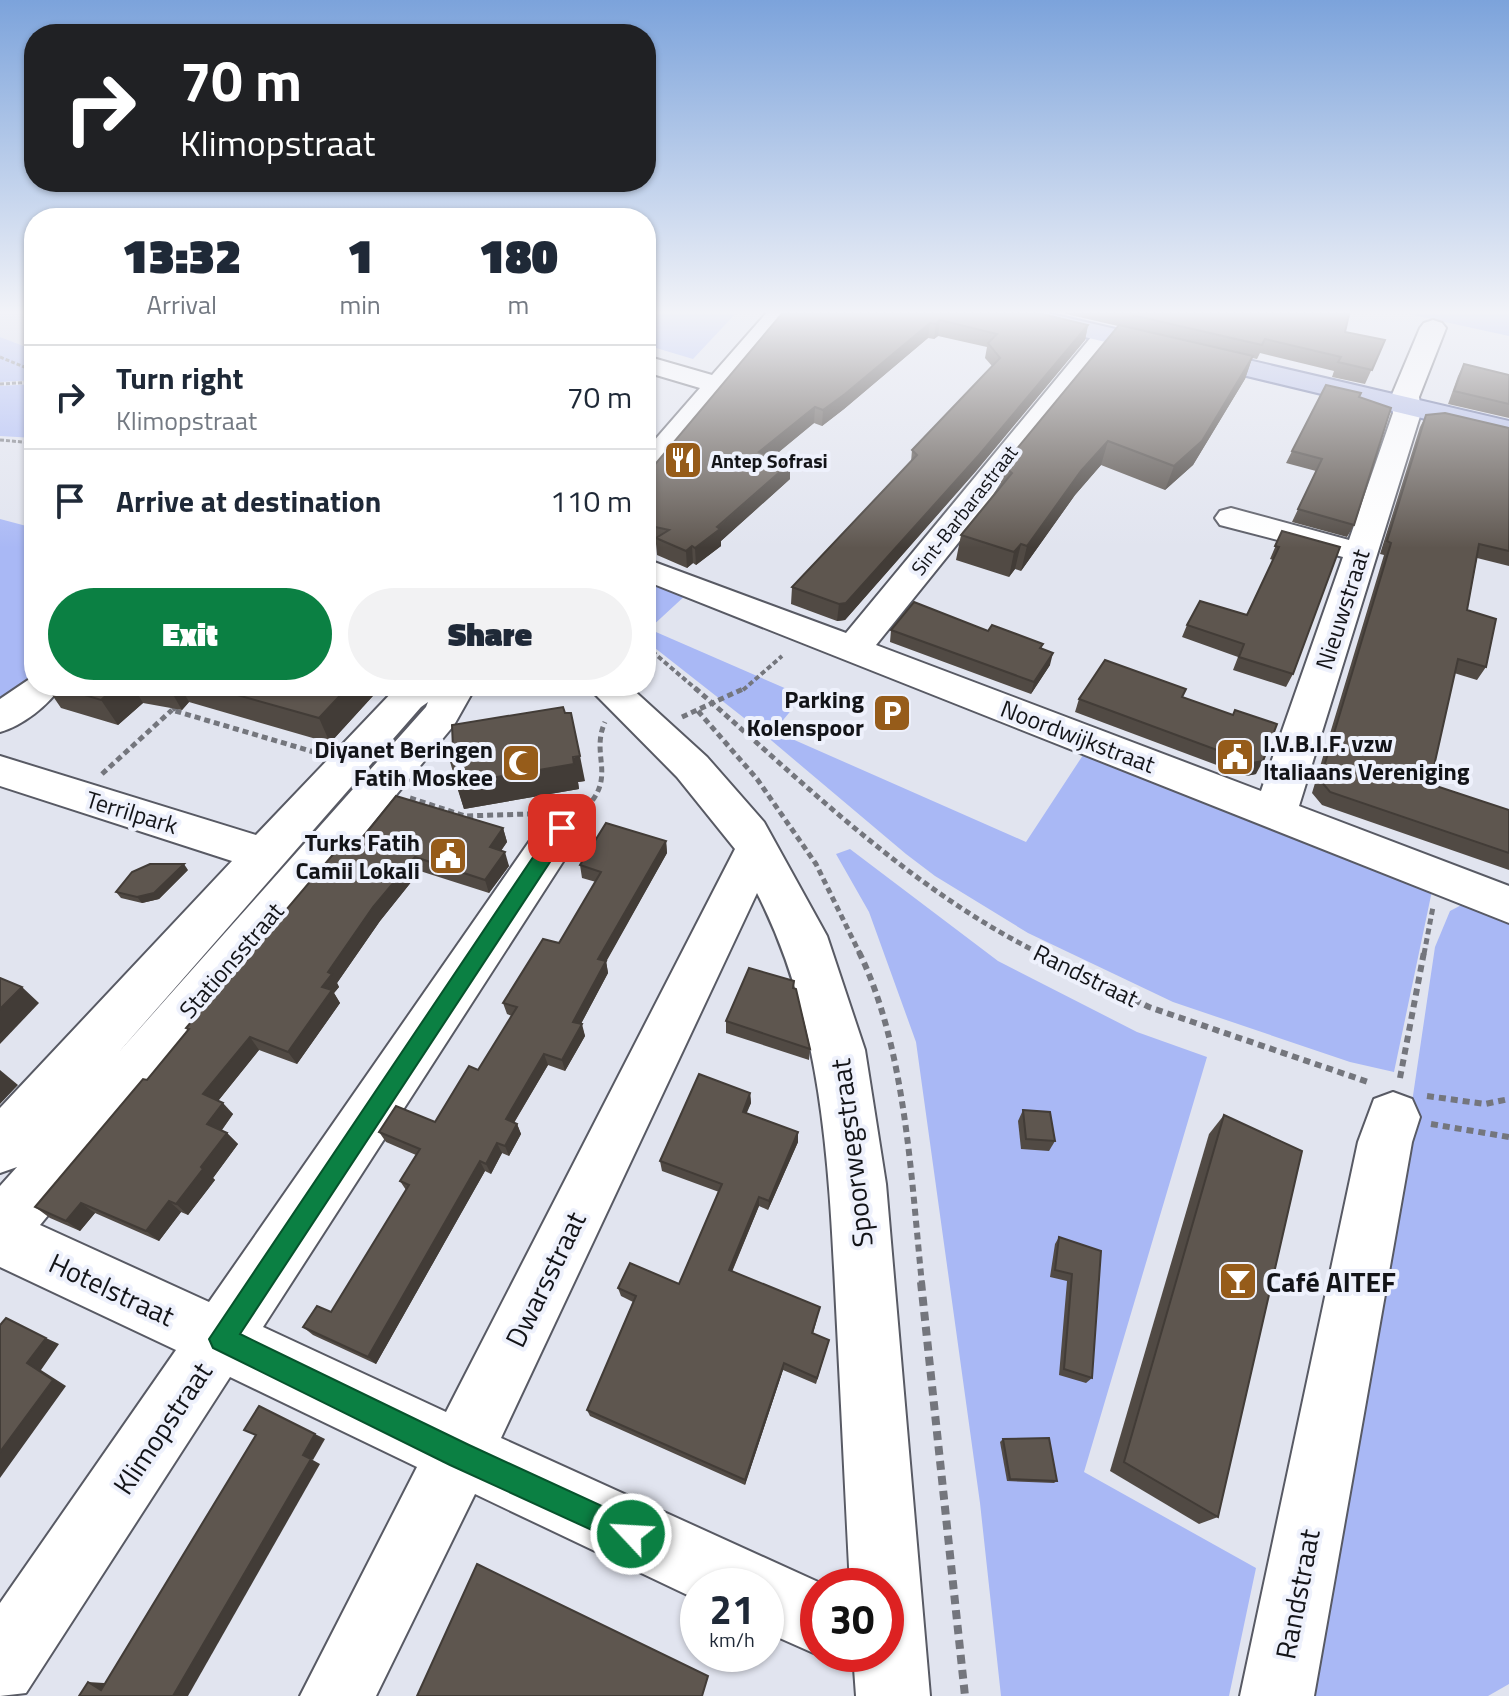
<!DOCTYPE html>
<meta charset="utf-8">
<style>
body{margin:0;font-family:"Titillium Web",sans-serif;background:#f2f2f3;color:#1f2937;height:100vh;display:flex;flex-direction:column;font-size:30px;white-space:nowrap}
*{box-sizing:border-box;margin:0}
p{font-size:26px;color:#747a83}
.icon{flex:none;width:44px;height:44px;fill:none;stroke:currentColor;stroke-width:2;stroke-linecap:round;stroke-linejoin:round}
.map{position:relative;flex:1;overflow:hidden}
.details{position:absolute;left:24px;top:208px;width:632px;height:488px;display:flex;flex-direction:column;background:#fff;border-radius:32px;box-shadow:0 2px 6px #0004}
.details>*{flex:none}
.banner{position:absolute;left:24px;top:24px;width:632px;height:168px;border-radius:32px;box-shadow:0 2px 6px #0004;background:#202124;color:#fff;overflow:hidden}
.speed{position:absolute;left:680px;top:1568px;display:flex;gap:16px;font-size:40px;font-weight:700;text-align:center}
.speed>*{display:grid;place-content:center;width:104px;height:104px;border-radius:50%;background:#fff;box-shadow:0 2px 6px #0004;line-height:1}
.speed small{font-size:20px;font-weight:400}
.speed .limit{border:12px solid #d22;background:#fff;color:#111}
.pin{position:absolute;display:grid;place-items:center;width:68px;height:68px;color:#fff;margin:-34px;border-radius:16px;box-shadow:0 4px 12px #0006}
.me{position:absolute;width:88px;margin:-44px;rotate:295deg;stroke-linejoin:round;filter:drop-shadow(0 0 6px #0008)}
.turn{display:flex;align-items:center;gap:28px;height:168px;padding:0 24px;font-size:36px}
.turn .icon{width:104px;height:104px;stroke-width:2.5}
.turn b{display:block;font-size:56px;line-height:68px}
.eta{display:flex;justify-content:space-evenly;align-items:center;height:136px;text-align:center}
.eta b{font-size:48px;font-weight:800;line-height:56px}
.button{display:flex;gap:16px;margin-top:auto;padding:16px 24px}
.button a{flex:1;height:92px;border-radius:48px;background:#0b8043;color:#fff;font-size:32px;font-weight:800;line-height:92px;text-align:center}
.button a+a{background:#f2f2f3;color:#1f2937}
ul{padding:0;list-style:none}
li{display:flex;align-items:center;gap:24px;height:104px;padding:0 24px;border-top:2px solid #e0e1e3}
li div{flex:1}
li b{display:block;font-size:30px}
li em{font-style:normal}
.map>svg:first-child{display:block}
</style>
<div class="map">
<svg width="1509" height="1696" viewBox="0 0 1509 1696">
<rect width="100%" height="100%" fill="#e1e4ef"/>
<polygon fill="#d1d6e7" points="0,310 34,310 34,350 0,337"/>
<g fill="#a9b8f5">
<polygon points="646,310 739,310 693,359 646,345"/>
<polygon points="1390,310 1509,310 1509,336"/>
<polygon points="0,337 34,350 34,380 0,382"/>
<polygon points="34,384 34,438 0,436 0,386"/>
<polygon points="0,519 34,528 34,678 0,704"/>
<polygon points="646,577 688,593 649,629 803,696 774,731 1026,842 1087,749 1433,886 1394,1072 1350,1062 1173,1002 1028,933 935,876 906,854 753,725 646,641"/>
<polygon points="850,849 998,961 1137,1032 1207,1057 1084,1472 1256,1568 1229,1696 1001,1696 980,1503 916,1042 869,912 836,854"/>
<polygon points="1469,901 1509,917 1509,1684 1488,1696 1307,1696 1399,1190 1435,947 1450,911"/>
</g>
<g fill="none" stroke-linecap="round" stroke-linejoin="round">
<defs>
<g id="minor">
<polygon points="769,310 794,310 657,475 646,478 646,450 700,388 646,372 646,356 712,375"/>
<polygon points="1433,320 1442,323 1446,328 1419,397 1421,413 1299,806 1509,886 1509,923 646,581 646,559 846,633 1097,330 1115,330 1119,335 1115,340 1003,479 979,517 876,645 1261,791 1343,557 1220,525 1215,518 1220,511 1231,508 1349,540 1393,413 1391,397 1420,328 1424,323"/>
<path d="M34,676V686H61C49,705 22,726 0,732V699Z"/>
<path d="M398,686H476L454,725L40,1225L209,1302L547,816L562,812L577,816L584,828L577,840L263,1327L446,1412L735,849L677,777L587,686H629L707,757L764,822L827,936L865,1050L886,1184L930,1696H856L853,1654H886V1586H850C845,1493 841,1400 836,1307C829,1164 823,1022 757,893L501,1438L827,1586H818V1654H821L818,1655L766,1632V1586H698V1600L475,1494L376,1696H300L417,1467L230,1377L26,1693L0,1696V1603L176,1350L0,1267V1186L17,1167L0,1173V1108L232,861L0,786V756L256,835ZM428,702L426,707L118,1053L421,707Z"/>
<polygon points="1393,1092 1412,1099 1420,1117 1412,1142 1314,1696 1240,1696 1358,1142 1374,1099"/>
</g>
<polygon id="major" points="989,310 1034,310 1509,421 1509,439 1001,317 992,315"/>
</defs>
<use href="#minor" stroke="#585a64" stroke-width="4"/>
<use href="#major" stroke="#566194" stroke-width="4"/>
<g stroke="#74767d" stroke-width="3" stroke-dasharray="4 2" stroke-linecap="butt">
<polyline points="0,357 34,371"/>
<polyline points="0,384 34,382"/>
<polyline points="0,440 34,443"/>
</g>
<g stroke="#74767d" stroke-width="4" stroke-dasharray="5 3" stroke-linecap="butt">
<polyline points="646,646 697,690"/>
<polyline points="743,690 782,656"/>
</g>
<g stroke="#74767d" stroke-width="5" stroke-dasharray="6 4" stroke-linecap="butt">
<path d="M695,688C804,783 911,890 1041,954"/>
<polyline points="177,706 172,710 314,752"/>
<polyline points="698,711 757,779 816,864 860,954"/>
<polyline points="682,717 745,688"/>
<polyline points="102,774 172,710"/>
<polyline points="410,798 465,816 529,814"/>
<path d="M586,808C617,776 590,755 605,722"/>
<polyline points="1424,954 1433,907"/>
</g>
<g stroke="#74767d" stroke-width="6" stroke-dasharray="7 5" stroke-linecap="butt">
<path d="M859,952C906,1048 911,1179 922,1284"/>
<polyline points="1037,952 1149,1007 1371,1083"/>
<polyline points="1400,1078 1424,952"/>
<polyline points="1427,1096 1485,1104 1509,1099"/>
<polyline points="1431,1124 1509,1137"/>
</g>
<polyline stroke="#74767d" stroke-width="8" stroke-dasharray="9 6" stroke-linecap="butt" points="921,1282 965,1696"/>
<use href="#minor" fill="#fff" fill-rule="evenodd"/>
<use href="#major" fill="#afb9e6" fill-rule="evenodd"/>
</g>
<g fill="#514a44">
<polygon points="785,310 1088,325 1085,340 976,471 845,620 837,621 791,604 792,587 911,462 912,450 992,366 985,358 987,347 938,336 934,339 928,338 844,409 822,426 814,423 773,457 790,479 721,541 721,546 696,565 693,563 687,568 657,555 656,544 646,542 646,475"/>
<polygon points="1049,310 1350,310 1345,332 1385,340 1365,384 1332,377 1334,371 1260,353 1257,359 1252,358 1245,379 1193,465 1165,490 1101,465 1075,495 1021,571 1015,569 1009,577 956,560 961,535 1000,488 1004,466 1118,326"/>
<polygon points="1464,364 1509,375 1509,418 1448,404 1458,376"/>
<polygon points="1359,397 1354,525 1347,537 1292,522 1316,471 1286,463 1292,451"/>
<polygon points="1426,415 1509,428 1509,566 1477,558 1467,610 1486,667 1477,680 1454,673 1430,784 1509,810 1509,870 1322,805 1312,793 1384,555 1380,554 1420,427"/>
<polygon points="1282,531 1293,674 1286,687 1233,670 1238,657 1182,637 1187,625 1247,615 1273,560 1270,559"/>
<polygon points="891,630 988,631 1043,644 1041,649 1050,665 1031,694 890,642"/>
<polygon points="46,686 382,686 330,743 189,702 182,710 143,703 118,725 61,708"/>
<polygon points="1182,697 1233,715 1256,774 1246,776 1075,712 1079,699"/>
<polygon points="448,755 585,781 578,782 579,789 464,809"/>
<polygon points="503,828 507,842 501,851 509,866 489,893 420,871 380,921 337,983 339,987 334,993 340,1003 297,1064 259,1050 218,1101 233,1114 222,1130 227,1133 238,1144 213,1178 215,1180 188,1215 181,1212 159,1241 95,1213 80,1231 50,1218 35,1207 147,1080 188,1031 186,1028 359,842"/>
<polygon points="666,841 667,853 606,961 608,973 581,1024 585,1036 565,1071 548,1065 514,1123 517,1124 521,1134 509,1156 502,1153 491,1174 485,1171 376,1364 313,1335 303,1327 331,1312 406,1190 400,1181 416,1155 386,1142 379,1132 435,1122 478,1070 512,1016 507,1014 503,1003 559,943 596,882 582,878 580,865"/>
<polygon points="188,870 159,899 142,903 121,898 116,892"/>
<polygon points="794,988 810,1049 809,1060 726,1033 726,1021"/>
<polygon points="750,1093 751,1103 746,1113 798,1132 798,1142 768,1210 759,1206 732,1272 818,1315 813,1334 829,1340 816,1384 783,1370 745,1485 590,1416 587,1410 633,1302 621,1296 618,1288 679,1284 719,1192 662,1171 660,1161"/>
<polygon points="1023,1110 1055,1141 1049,1151 1021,1149 1018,1121"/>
<polygon points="1224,1115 1218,1517 1199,1524 1110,1471 1209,1134"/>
<polygon points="1059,1237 1101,1251 1092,1378 1086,1383 1059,1375 1067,1281 1050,1277 1055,1244"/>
<polygon points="1003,1439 1057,1481 1054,1483 1007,1481 1000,1442"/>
</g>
<g fill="#423c37">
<polygon points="940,320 938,336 934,339 936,324"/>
<polygon points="930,323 928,338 844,409 822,426 823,410"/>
<polygon points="1088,325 1085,340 976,471 845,620 837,621 839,604"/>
<polygon points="1253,356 1245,379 1193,465 1165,490 1174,466"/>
<polygon points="815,407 814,423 759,468 759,452"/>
<polygon points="1108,441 1101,465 1075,495 1021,571 1027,546 1081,471"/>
<polygon points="790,463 790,479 721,541 721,546 696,565 695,548"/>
<polygon points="1021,544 1015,569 1009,577 1014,552"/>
<polygon points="692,546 693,563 687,568 686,551"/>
<polygon points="1053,653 1050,665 1031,694 1034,682"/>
<polygon points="117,686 133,686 143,703 118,725 101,700"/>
<polygon points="168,686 180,686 189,702 182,710"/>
<polygon points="349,686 382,686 330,743 319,718"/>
<polygon points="580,756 585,781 578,782 579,789 464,809 456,784"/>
<polygon points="1263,761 1256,774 1246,776 1252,763"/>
<polygon points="503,828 507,842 494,860 490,847"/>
<polygon points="666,841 667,853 601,971 598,959"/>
<polygon points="505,852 509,866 489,893 485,880"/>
<polygon points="415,857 420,871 380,921 337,983 339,987 334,993 340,1003 297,1064 288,1052 322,987 328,972 373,907"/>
<polygon points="184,864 188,870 159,899 142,903 137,897"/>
<polygon points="606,961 608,973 576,1033 573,1022"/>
<polygon points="22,987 39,1003 0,1044 0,1009"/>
<polygon points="582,1024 585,1036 565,1071 562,1060"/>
<polygon points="250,1037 259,1050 214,1106 203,1094"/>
<polygon points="544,1054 548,1065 510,1129 506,1119"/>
<polygon points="0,1070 18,1085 0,1104"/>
<polygon points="750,1093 751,1103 743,1122 743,1112"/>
<polygon points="223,1103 233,1114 218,1135 207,1124"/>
<polygon points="517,1124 521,1134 509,1156 505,1146"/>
<polygon points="798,1132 798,1142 768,1210 769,1201"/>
<polygon points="227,1133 238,1144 213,1178 215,1180 188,1215 176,1204 201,1167"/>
<polygon points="497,1143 502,1153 491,1174 486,1164"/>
<polygon points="480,1161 485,1171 376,1364 368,1357"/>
<polygon points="759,1197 759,1206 729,1278 729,1270"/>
<polygon points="169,1201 181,1212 159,1241 146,1231"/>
<polygon points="81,1203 95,1213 80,1231 66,1221"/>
<polygon points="46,1338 59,1344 41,1370 66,1386 0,1478 0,1452 27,1363"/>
<polygon points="784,1363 783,1370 745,1485 745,1480"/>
<polygon points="315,1434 325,1439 313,1460 303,1455"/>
<polygon points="311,1459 320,1464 188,1696 173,1696"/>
<polygon points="88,1682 104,1683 117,1690 101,1690"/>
</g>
<g fill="#5e564f" stroke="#423c37" stroke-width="2">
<polygon points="785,310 1026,310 1088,325 979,455 846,603 839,604 792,587 917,455 912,450 1000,358 988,343 997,334 940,320 936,324 930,323 845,394 823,410 815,407 759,452 790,463 717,527 720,529 695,548 692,546 686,551 656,538 669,530 646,525 646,475"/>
<polygon points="1110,310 1350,310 1345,332 1385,340 1372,370 1338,362 1341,357 1265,339 1262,345"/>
<polygon points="1119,325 1253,356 1202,441 1174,466 1108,441 1081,471 1027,546 1021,544 1014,552 961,535 1012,473 1004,466 1010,457"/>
<polygon points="1464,364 1509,375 1509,404 1454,391"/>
<polygon points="1326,385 1361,393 1359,397 1391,408 1354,525 1298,509 1322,459 1292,451"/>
<polygon points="1445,413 1509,428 1509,551 1479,544 1467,610 1496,619 1486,667 1458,659 1430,784 1509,810 1509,853 1330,792 1320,780 1391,543 1387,541 1426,415"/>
<polygon points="1282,531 1340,547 1293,674 1239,657 1244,644 1187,625 1200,601 1247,615 1279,547 1275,546"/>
<polygon points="914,602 988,631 992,625 1043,644 1040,648 1053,653 1034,682 891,630"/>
<polygon points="1105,660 1186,689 1182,697 1233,715 1235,710 1277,724 1263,761 1252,763 1079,699"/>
<polygon points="55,686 117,686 101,700"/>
<polygon points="205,686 349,686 319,718"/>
<polygon points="563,707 565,713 571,713 580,756 573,757 574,764 456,784 455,763 448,755 453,748 452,725"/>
<polygon points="396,796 503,828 490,847 505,852 485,880 415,857 373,907 328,972 332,974 322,987 332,990 288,1052 250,1037 203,1094 223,1103 207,1124 227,1133 201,1167 203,1169 176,1204 169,1201 146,1231 81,1203 66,1221 35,1207 143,1079 147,1080 189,1029 186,1028 347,838 359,842"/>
<polygon points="606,823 666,841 598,959 606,961 573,1022 582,1024 562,1060 544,1054 506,1119 517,1124 505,1146 497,1143 486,1164 480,1161 368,1357 303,1327 317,1306 331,1312 409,1185 400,1181 420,1149 379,1132 396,1106 435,1122 469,1066 478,1070 517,1007 503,1003 543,939 559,943 601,872 580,865"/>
<polygon points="150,864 184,864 154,893 137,897 116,892 132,872"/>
<polygon points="749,968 794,981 793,988 796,989 810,1049 726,1021"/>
<polygon points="0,978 22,987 0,1009"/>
<polygon points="699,1074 750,1093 743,1112 798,1132 769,1201 759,1197 729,1270 820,1307 812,1333 829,1340 817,1378 784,1363 745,1480 587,1410 636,1296 618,1288 630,1263 679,1284 722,1184 660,1161"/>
<polygon points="1023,1110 1050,1112 1055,1141 1026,1139"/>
<polygon points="1224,1115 1302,1151 1218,1517 1124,1462"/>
<polygon points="1059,1237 1101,1251 1092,1378 1064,1369 1072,1274 1055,1270"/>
<polygon points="6,1318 46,1338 27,1363 53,1380 0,1452 0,1325"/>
<polygon points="259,1406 315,1434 303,1455 311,1459 173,1696 79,1696 88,1682 101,1690 256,1435 244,1430"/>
<polygon points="1049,1438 1057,1481 1010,1479 1003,1439"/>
<polygon points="477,1564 708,1676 702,1696 417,1696"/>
</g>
<linearGradient id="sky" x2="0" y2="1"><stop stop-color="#7ca3db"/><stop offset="0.57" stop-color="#f2f3f8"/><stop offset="1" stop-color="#f2f3f8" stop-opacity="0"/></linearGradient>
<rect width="1509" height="548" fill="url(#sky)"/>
<polygon fill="#0b8043" stroke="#07532c" stroke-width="2" points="562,821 571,828 569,833 240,1334 469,1445 641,1524 645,1534 641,1544 631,1548 450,1465 213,1348 209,1339 556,823"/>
<defs>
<symbol id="restaurant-square" viewBox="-11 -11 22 22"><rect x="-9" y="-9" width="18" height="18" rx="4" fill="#965c1a" stroke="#eef1fc"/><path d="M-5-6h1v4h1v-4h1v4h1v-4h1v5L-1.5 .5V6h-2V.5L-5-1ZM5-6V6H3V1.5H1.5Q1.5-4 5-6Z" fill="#fff"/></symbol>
<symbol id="parking-square" viewBox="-11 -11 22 22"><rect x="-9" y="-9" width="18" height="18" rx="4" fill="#965c1a" stroke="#eef1fc"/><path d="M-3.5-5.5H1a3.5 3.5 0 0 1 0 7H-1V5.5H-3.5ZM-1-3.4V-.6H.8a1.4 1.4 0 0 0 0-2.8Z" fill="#fff"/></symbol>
<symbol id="civic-square" viewBox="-11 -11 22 22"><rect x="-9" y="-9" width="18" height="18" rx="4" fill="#965c1a" stroke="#eef1fc"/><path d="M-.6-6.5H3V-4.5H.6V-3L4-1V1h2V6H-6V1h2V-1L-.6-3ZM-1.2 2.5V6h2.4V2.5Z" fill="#fff"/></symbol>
<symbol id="mosque-square" viewBox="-11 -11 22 22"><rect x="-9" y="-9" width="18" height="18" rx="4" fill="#965c1a" stroke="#eef1fc"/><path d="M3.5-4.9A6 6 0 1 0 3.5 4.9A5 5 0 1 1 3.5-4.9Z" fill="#fff"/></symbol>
<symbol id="bar-square" viewBox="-11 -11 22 22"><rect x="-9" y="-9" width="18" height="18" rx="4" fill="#965c1a" stroke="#eef1fc"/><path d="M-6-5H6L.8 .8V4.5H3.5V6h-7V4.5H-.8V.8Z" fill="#fff"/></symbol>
</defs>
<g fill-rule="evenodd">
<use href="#restaurant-square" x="661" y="438" width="44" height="44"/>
<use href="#parking-square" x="870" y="691" width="44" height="44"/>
<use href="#civic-square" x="1213" y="735" width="44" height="44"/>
<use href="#mosque-square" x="499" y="741" width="44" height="44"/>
<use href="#civic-square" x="426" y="834" width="44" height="44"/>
<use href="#bar-square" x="1216" y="1259" width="44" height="44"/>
</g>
<g text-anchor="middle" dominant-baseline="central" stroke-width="8" stroke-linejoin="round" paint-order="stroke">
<g font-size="20" font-weight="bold" fill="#131418" stroke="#eef1fc" text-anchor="start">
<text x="711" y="460">Antep Sofrasi</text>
</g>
<g font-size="20" fill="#131418" stroke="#eef1fc">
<text transform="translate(964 510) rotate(-52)">Sint-Barbarastraat</text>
</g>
<g font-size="24" fill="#131418" stroke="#eef1fc">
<text transform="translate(1342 609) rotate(-72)">Nieuwstraat</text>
<text transform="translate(1078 736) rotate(21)">Noordwijkstraat</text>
<text transform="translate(132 812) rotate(17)">Terrilpark</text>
<text transform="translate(231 960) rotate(-49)">Stationsstraat</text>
<text transform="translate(1086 975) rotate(26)">Randstraat</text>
</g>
<g font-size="24" font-weight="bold" fill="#131418" stroke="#eef1fc" text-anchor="end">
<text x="864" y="699">Parking<tspan x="864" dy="28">Kolenspoor</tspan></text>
<text x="1263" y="743" text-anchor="start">I.V.B.I.F. vzw<tspan x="1263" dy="28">Italiaans Vereniging</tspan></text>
<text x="493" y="749">Diyanet Beringen<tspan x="493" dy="28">Fatih Moskee</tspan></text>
<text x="420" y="842">Turks Fatih<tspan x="420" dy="28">Camii Lokali</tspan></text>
</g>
<g font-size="28" fill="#131418" stroke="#eef1fc">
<text transform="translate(851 1153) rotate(-97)">Spoorwegstraat</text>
<text transform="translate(545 1279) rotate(-64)">Dwarsstraat</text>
<text transform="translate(112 1289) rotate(25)">Hotelstraat</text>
<text transform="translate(162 1428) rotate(-56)">Klimopstraat</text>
<text transform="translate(1297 1594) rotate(-79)">Randstraat</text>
</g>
<g font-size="28" font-weight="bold" fill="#131418" stroke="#eef1fc" text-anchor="start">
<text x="1266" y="1281">Café AITEF</text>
</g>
</g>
</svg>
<div class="speed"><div>21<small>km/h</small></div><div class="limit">30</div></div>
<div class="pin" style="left:562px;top:828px;background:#d93025"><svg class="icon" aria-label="arrive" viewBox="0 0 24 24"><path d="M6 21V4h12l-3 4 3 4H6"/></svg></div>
<svg class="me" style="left:631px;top:1534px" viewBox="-20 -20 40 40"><circle r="17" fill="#0b8043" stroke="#fff" stroke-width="3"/><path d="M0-11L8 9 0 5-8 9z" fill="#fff"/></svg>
<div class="banner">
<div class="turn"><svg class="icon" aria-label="right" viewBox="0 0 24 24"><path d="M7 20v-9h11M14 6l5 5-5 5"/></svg><div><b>70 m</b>Klimopstraat</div></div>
</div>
<section class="details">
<div class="eta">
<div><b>13:32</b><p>Arrival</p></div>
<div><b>1</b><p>min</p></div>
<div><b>180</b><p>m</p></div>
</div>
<ul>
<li><svg class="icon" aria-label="right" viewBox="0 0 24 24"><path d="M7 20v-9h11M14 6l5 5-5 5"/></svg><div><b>Turn right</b><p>Klimopstraat</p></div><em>70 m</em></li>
<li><svg class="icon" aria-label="arrive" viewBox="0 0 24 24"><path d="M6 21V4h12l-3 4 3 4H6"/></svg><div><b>Arrive at destination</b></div><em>110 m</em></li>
</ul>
<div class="button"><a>Exit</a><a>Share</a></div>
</section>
</div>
